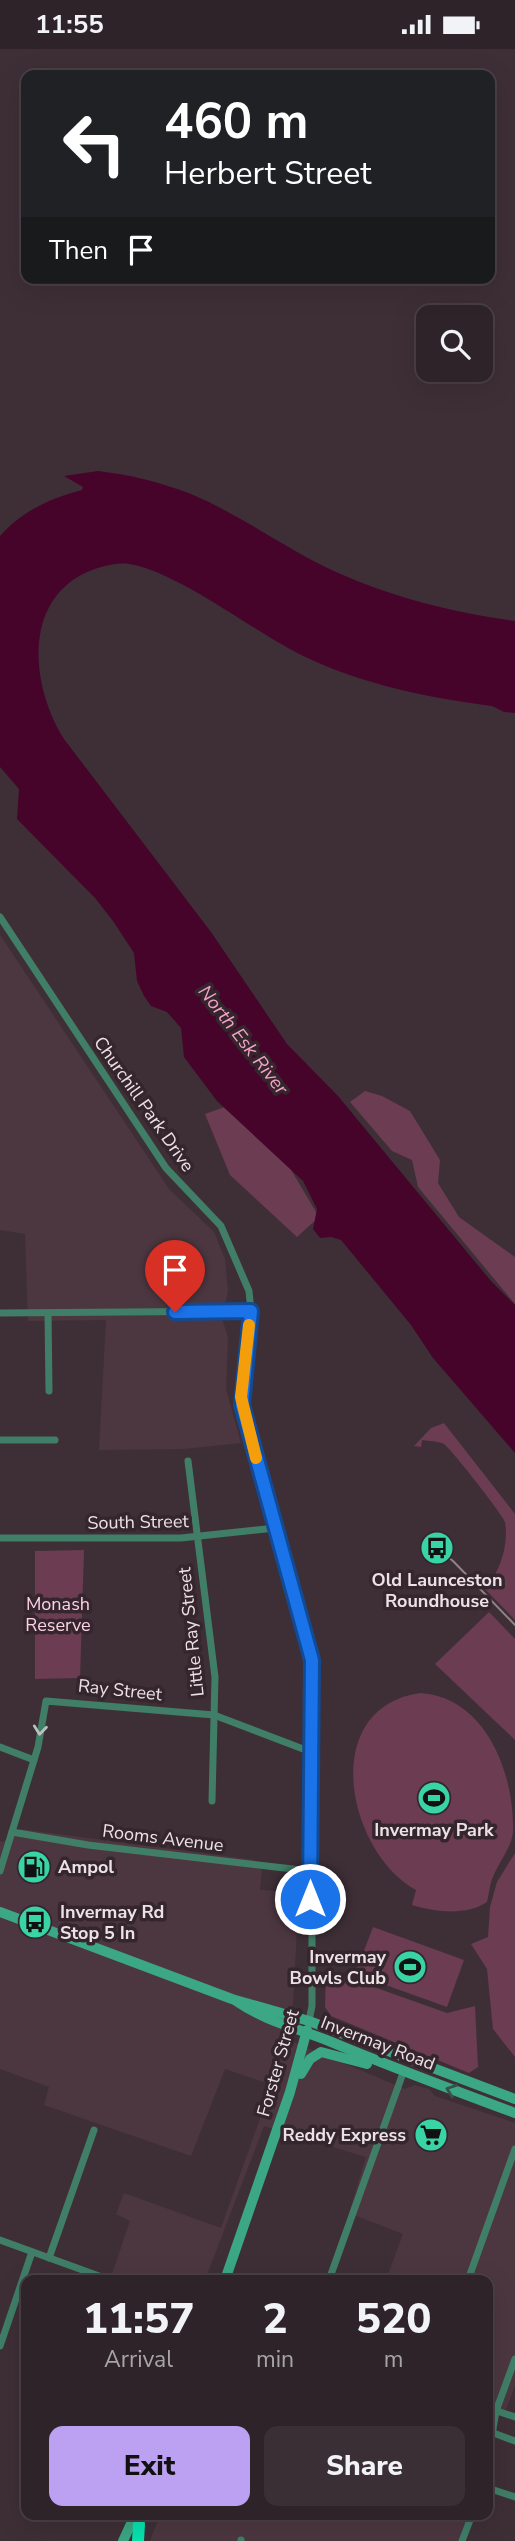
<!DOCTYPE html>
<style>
body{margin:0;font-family:"Nunito Sans",sans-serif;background:#3a2f34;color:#f1f3f6;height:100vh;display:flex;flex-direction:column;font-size:26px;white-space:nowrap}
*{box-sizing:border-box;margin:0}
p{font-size:23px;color:#a7a4a8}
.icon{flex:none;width:38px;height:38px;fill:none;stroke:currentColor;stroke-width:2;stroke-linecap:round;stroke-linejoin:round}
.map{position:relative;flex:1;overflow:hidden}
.drawer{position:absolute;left:21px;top:2226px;width:472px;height:245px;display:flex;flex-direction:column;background:#2e2328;border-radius:14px;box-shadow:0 7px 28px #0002,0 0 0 2px #494045}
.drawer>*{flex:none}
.guide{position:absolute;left:21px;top:21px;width:474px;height:214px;border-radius:14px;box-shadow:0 7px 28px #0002,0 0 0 2px #494045;background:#202124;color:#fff;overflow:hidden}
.tools{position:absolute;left:416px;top:256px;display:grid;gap:14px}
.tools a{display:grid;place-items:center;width:77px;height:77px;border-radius:14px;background:#2e2328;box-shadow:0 7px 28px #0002,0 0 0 2px #494045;font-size:35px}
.pin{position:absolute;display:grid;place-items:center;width:60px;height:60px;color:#fff;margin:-72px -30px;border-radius:50% 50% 50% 0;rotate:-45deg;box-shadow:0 0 7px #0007}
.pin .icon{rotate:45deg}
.me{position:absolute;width:77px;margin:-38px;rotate:0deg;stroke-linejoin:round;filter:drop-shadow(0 0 5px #0008)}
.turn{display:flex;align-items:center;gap:24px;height:147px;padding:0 28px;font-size:32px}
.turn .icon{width:91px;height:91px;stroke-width:2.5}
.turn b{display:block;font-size:49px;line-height:60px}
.then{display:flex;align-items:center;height:66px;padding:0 28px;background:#0003;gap:14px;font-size:26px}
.eta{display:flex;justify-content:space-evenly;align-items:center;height:119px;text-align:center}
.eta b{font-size:42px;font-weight:800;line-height:49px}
.cta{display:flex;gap:14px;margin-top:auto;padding:14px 28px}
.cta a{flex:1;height:80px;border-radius:14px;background:#bca0f2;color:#111;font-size:28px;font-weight:800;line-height:80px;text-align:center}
.cta a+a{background:#3a2f34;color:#f1f3f6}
.status{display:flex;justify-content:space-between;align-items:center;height:49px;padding:0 35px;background:#2e2328;direction:ltr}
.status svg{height:19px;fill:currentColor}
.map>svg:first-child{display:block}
</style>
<div class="status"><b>11:55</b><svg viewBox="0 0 49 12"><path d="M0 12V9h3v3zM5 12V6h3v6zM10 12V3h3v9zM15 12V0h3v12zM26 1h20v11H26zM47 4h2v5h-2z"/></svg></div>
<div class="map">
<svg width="515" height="2492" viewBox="0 0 515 2492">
<rect width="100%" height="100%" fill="#3e2f36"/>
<g fill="#4c3740">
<polygon points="0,886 169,1140 214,1183 225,1210 228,1242 222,1270 228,1288 226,1340 241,1394 183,1400 99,1401 106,1271 28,1272 25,1185 0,1181"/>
<polygon points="20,1780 254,1811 262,1821 260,1841 299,1843 291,1992 405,2040 415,2036 429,2040 435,2047 515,2074 515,2336 505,2363 488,2357 488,2231 386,2231 403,2185 349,2164 366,2108 264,2077 205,2231 110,2231 130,2172 116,2165 124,2144 221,2179 272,2036 225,2020 191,2107 44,2056 49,2038 0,2020 0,1792 3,1793"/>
<polygon points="145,2466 470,2466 461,2492 150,2492 158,2471"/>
</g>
<g fill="#6b3c52">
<polygon points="365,1042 382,1047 410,1062 440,1111 438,1134 459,1168 515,1208 515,1255 418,1138 412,1111 392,1102 350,1053"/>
<polygon points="230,1056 287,1114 319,1168 297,1188 230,1126 205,1065"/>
<path d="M444,1374L515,1465V1571L485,1540C500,1523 509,1496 505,1473C503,1466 451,1400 444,1395C438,1392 428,1392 422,1391L421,1398L414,1397L431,1379Z"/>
<polygon points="84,1501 80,1629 35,1630 35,1502"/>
<polygon points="489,1563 515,1590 515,1691 435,1615"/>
<path d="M420,1644C486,1648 515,1725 513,1784C510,1801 499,1813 493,1828C490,1834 489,1845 487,1853C467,1867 434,1863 412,1856L416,1841C346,1802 318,1659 420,1644Z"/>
<polygon points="515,1804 515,2008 493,1980 487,1920 471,1895 488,1888 490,1858 497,1833"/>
<polygon points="373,1878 464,1911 447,1958 355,1925"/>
<polygon points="326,1921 447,1964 475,1957 478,2018 469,2024 331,1967 325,1958"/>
</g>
<path fill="#46042b" d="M98,422C131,426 160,433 191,445C241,466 286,500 336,523C394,549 452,563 515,572V664L504,663L492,657C423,648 350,633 288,599C246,576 174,522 129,515C114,513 96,519 83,525C21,557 33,641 64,690L211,883L287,995L338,1047L491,1232L515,1256V1404L433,1309L411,1276L341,1191L331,1188L320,1189L313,1180L317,1160L303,1132L217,1052L184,1008L181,979L167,963L151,957L144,947L137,932L134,904L113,872L95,849L17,770L19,740L0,718V487C22,462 51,449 82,441L83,438L64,427Z"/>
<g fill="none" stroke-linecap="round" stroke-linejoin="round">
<g stroke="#407e68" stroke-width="7">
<polyline points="0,868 166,1119 221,1177 249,1242 251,1262 242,1356 312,1611 312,1957 309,1972"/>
<polyline points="0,1264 251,1262"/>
<polyline points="48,1264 49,1342"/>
<polyline points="0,1391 55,1391"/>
<polyline points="188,1412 215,1628 212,1752"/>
<polyline points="0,1489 181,1489 275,1479"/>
<polyline points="0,1698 34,1711"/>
<polyline points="12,1783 88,1796 310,1822"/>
<polyline points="0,1822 38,1698 46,1652 214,1666 311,1703"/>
<polyline points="0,2191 110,2231"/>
<polyline points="49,2209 94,2081"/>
<polyline points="329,2231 403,2024"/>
<polyline points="468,2231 515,2100"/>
<polyline points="0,2297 32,2203"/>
<polyline points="488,2359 515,2368"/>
<polyline points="488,2382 515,2392"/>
<polyline points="488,2410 496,2362 515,2310"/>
<polyline points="488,2439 515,2448"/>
<polyline points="241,2492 241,2491"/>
<polyline points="462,2492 472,2466"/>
</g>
<g stroke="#3ba784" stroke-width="10">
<polyline points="0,1863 232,1950 309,1972 515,2050"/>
<path d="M236,1952C265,1972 297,1979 329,1992C391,2018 453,2041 515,2064"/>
<polyline points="301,2025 310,2010 321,2003 367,2015"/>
<polyline points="225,2231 290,2043 307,1981"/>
<polyline points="123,2492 135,2466"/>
</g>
<polyline stroke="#07e3ae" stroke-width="12" points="138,2492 139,2475"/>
<polyline stroke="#8f8388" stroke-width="2" points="432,1495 453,1512 515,1576"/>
</g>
<defs><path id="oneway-chevron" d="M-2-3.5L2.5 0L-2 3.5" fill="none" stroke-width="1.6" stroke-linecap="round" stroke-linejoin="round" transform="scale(1.75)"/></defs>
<use stroke="#b8c4c0" href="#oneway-chevron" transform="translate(40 1681) rotate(96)"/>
<use stroke="#36534b" href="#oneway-chevron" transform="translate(451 2041) rotate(-160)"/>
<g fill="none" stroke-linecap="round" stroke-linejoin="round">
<defs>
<polyline id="route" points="175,1263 251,1262 242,1356 312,1611 310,1850"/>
</defs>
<use href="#route" stroke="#114b97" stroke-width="18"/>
<use href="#route" stroke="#1a73e8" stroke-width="12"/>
<polyline stroke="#f59e0b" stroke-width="12" points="249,1276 241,1348 256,1409"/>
</g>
<defs>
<symbol id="bus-disc" viewBox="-11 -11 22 22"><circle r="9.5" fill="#38d4a6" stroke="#34262c"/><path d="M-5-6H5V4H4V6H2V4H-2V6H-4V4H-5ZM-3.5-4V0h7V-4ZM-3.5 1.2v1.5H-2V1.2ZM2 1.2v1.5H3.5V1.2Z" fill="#111"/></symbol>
<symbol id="stadium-disc" viewBox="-11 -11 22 22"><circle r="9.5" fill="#38d4a6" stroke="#34262c"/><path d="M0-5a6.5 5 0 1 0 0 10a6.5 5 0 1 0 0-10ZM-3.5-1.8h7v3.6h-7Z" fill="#111"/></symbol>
<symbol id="fuel-disc" viewBox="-11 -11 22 22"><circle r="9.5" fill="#38d4a6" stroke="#34262c"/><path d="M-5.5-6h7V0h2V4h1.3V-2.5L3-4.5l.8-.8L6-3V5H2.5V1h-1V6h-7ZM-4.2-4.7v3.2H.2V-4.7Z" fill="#111"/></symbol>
<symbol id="supermarket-disc" viewBox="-11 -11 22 22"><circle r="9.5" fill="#38d4a6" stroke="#34262c"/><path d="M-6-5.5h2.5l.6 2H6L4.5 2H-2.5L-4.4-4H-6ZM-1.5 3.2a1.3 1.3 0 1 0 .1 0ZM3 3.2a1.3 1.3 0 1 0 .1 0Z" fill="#111"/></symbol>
</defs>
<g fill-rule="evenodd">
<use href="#bus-disc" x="418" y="1480" width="38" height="38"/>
<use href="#stadium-disc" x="415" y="1730" width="38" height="38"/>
<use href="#fuel-disc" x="15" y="1799" width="38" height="38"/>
<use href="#bus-disc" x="16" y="1854" width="38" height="38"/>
<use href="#stadium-disc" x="391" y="1899" width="38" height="38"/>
<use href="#supermarket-disc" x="412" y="2067" width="38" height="38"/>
</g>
<g text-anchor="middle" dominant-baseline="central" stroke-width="7" stroke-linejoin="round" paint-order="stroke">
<g font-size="18" fill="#ece2e6" stroke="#34262c">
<text transform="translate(144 1055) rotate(55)">Churchill Park Drive</text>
<text transform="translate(138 1473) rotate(-1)">South Street</text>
<text transform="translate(191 1583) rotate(-96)">Little Ray Street</text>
<text transform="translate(120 1641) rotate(6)">Ray Street</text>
<text transform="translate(163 1789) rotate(7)">Rooms Avenue</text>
<text transform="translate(378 1994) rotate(21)">Invermay Road</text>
<text transform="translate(278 2014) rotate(-74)">Forster Street</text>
</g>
<g font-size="18" font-weight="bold" fill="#ece2e6" stroke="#34262c">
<text x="437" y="1531">Old Launceston<tspan x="437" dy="21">Roundhouse</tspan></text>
<text x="434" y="1781">Invermay Park</text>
<text x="58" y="1818" text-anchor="start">Ampol</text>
<text x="60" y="1863" text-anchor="start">Invermay Rd<tspan x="60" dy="21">Stop 5 In</tspan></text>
<text x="386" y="1908" text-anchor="end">Invermay<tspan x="386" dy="21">Bowls Club</tspan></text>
<text x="406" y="2086" text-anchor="end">Reddy Express</text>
</g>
<g font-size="18" fill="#fdd2e4" stroke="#34262c">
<text x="58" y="1555">Monash<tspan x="58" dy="21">Reserve</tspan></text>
</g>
<g font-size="19" font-style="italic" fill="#f4a2c6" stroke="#34262c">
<text transform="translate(243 991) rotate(52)">North Esk River</text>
</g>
</g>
</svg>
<div class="tools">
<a><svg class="icon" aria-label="search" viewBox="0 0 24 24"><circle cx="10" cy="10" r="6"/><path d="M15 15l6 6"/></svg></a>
</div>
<div class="pin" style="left:175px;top:1263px;background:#d93025"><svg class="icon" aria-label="arrive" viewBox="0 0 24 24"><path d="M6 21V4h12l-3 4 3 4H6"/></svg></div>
<svg class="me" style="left:310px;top:1850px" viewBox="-20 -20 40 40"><circle r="17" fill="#1a73e8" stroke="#fff" stroke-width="3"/><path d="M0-11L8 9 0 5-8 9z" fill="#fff"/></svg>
<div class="guide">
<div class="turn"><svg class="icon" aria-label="left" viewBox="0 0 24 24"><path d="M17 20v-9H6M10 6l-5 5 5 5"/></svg><div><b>460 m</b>Herbert Street</div></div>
<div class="then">Then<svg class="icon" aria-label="arrive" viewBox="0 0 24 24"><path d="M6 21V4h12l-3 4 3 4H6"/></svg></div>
</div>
<section class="drawer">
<div class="eta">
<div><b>11:57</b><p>Arrival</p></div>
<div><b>2</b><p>min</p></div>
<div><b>520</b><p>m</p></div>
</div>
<div class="cta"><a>Exit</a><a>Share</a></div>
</section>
</div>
